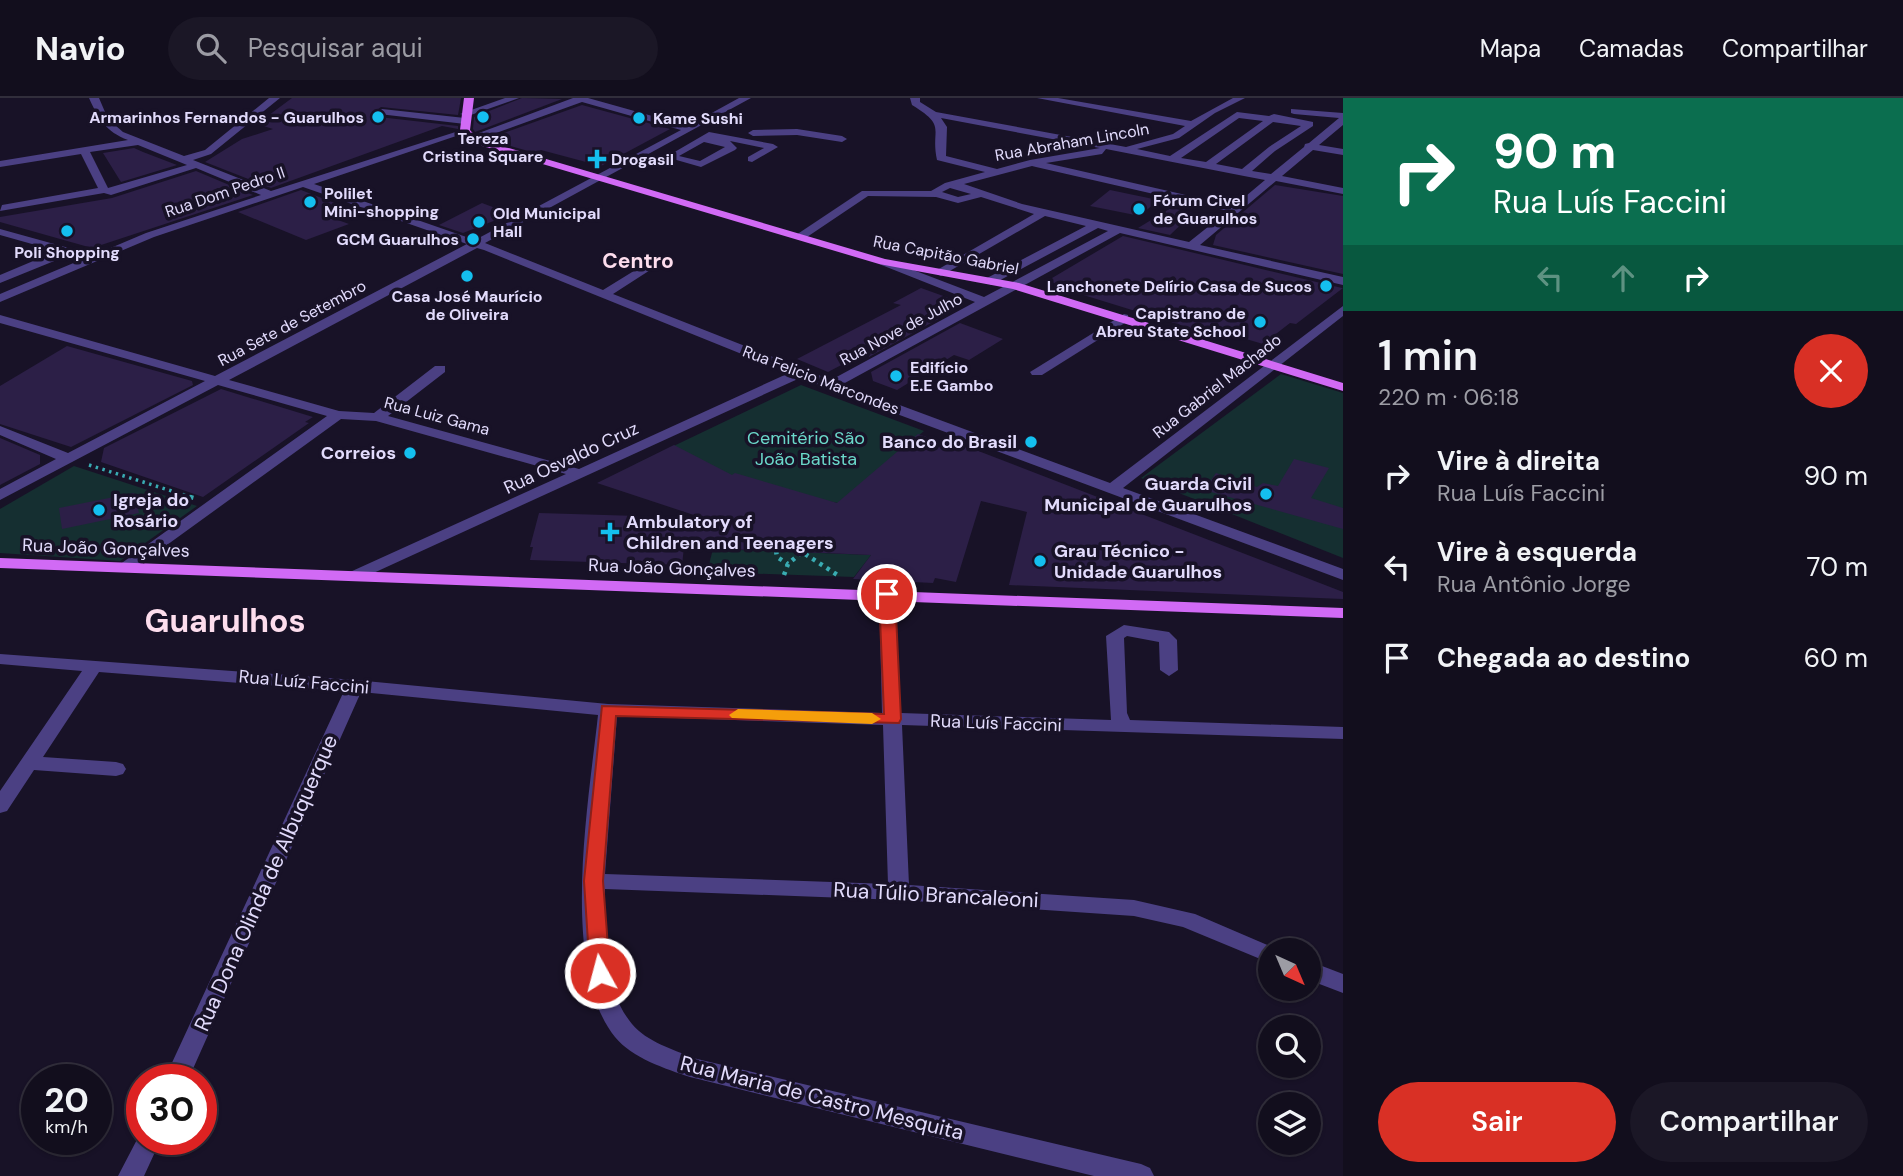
<!DOCTYPE html>
<html lang="pt">
<meta charset="utf-8">
<style>
body{margin:0;font-family:"DM Sans",sans-serif;background:#1b1726;color:#f1f3f6;height:100vh;display:flex;flex-direction:column;font-size:26px;white-space:nowrap}
*{box-sizing:border-box;margin:0}
p{font-size:23px;color:#9c9ca4}
.icon{flex:none;width:38px;height:38px;fill:none;stroke:currentColor;stroke-width:2;stroke-linecap:round;stroke-linejoin:round}
.map{position:relative;flex:1;overflow:hidden}
.sheet{display:flex;flex-direction:column;background:#120e1d;width:560px}
.sheet>*{flex:none}
.hud{background:#0b6e4f;color:#fff;overflow:hidden}
.needle{width:46px;rotate:136deg}
.fabs{position:absolute;left:1258px;top:840px;display:grid;gap:14px}
.fabs a{display:grid;place-items:center;width:63px;height:63px;border-radius:50%;background:#120e1d;box-shadow:0 2px 5px #0004,0 0 0 2px #312e3b;font-size:35px}
.speed{position:absolute;left:21px;top:966px;display:flex;gap:14px;font-size:35px;font-weight:700;text-align:center}
.speed>*{display:grid;place-content:center;width:91px;height:91px;border-radius:50%;background:#120e1d;box-shadow:0 2px 5px #0004,0 0 0 2px #312e3b;line-height:1}
.speed small{font-size:18px;font-weight:400}
.speed .limit{border:10px solid #d22;background:#fff;color:#111}
.pin{position:absolute;display:grid;place-items:center;width:60px;height:60px;color:#fff;margin:-30px;border:4px solid #fff;border-radius:50%;box-shadow:0 2px 7px #0007}
.me{position:absolute;width:77px;margin:-38px;rotate:353deg;stroke-linejoin:round;filter:drop-shadow(0 0 5px #0008)}
.turn{display:flex;align-items:center;gap:24px;height:147px;padding:0 35px;font-size:32px}
.turn .icon{width:91px;height:91px;stroke-width:2.5}
.turn b{display:block;font-size:49px;line-height:60px}
.lanes{display:flex;align-items:center;height:66px;padding:0 35px;background:#0003;justify-content:center;gap:35px;direction:ltr}
.lanes .off{opacity:.35}
.round{display:grid;place-items:center;flex:none;width:74px;height:74px;border-radius:37px;background:#1b1726}
.head{display:flex;align-items:center;justify-content:space-between;height:119px;padding:0 35px}
h1{font-size:42px;font-weight:600;line-height:52px}
.button{display:flex;gap:14px;margin-top:auto;padding:14px 35px}
.button a{flex:1;height:80px;border-radius:42px;background:#d93025;color:#fff;font-size:28px;font-weight:600;line-height:80px;text-align:center}
.button a+a{background:#1b1726;color:#f1f3f6}
ul{padding:0;list-style:none}
li{display:flex;align-items:center;gap:21px;height:91px;padding:0 35px}
li div{flex:1}
li b{display:block;font-size:26px}
li em{font-style:normal}
header{display:flex;align-items:center;gap:42px;box-sizing:border-box;height:98px;padding:0 35px;background:#120e1d;border-bottom:2px solid #312e3b}
header strong{font-size:33px}
nav{display:flex;gap:38px;margin-inline-start:auto;font-size:24px}
.search{width:490px;height:63px;background:#1b1726;display:flex;align-items:center;gap:18px;box-sizing:border-box;padding:0 24px;border-radius:38px;color:#9c9ca4;font-size:26px}
main{display:flex;flex:1;min-height:0}
.map>svg:first-child{display:block}
</style>
<header>
<strong>Navio</strong>
<div class="search"><svg class="icon" aria-label="search" viewBox="0 0 24 24"><circle cx="10" cy="10" r="6"/><path d="M15 15l6 6"/></svg>Pesquisar aqui</div>
<nav><a>Mapa</a><a>Camadas</a><a>Compartilhar</a></nav>
</header>
<main>
<div class="map">
<svg width="1343" height="1078" viewBox="0 0 1343 1078">
<rect width="100%" height="100%" fill="#181227"/>
<g fill="#152f31">
<polygon points="1281,276 1343,295 1343,460 1141,380"/>
<polygon points="801,287 924,333 838,405 636,366"/>
<polygon points="74,368 197,408 120,463 0,455 0,411"/>
<polygon points="713,451 871,457 854,479 707,474"/>
</g>
<g fill="#2c1f47">
<polygon points="292,0 461,0 458,17 381,9 374,14 379,19 458,28 458,31 442,28 271,90 205,64 242,41 273,31 257,26"/>
<polygon points="522,0 562,1 475,34 473,31 474,19"/>
<polygon points="582,7 670,31 601,68 541,52 535,55 487,41"/>
<polygon points="134,50 143,54 177,67 121,84 103,55"/>
<polygon points="196,73 253,97 92,150 0,124 0,119 112,100"/>
<polygon points="1275,87 1343,98 1343,176 1213,147 1216,137"/>
<polygon points="301,92 345,109 324,117 349,126 306,142 238,114"/>
<polygon points="1110,92 1158,102 1140,118 1090,108"/>
<polygon points="482,105 511,116 463,135 439,127"/>
<polygon points="1171,110 1193,115 1170,137 1138,130"/>
<polygon points="1123,138 1342,190 1343,190 1296,226 1290,225 1263,246 1219,233 1213,237 1064,191 1068,189 1047,183"/>
<polygon points="921,190 960,204 936,216 942,219 869,259 868,253 828,274 797,261 901,207 893,205"/>
<polygon points="960,225 1003,241 969,262 954,257 897,292 873,283 871,274"/>
<polygon points="67,248 192,283 193,287 71,349 0,326 0,288"/>
<polygon points="221,291 313,319 305,324 309,325 203,399 101,364 104,350"/>
<polygon points="918,336 953,348 955,344 1271,466 1343,494 1343,501 1009,487 1027,414 981,403 956,484 935,480 933,485 853,481 871,457 684,449 682,467 530,462 533,449 530,449 539,415 703,420 597,385 674,347 732,377 735,375 837,405"/>
<polygon points="0,340 40,357 40,366 0,387"/>
<polygon points="1294,361 1329,370 1311,400 1343,410 1343,431 1204,392 1216,375 1257,389 1263,385 1278,388"/>
<polygon points="134,395 139,415 62,431 59,410"/>
</g>
<g fill="none" stroke-linecap="round" stroke-linejoin="round">
<polyline stroke="#39abb2" stroke-width="3.5" stroke-dasharray="2.5 4.5" stroke-linecap="butt" points="89,367 194,400"/>
<g stroke="#39abb2" stroke-width="4.5" stroke-dasharray="3.5 5" stroke-linecap="butt">
<polyline points="190,399 194,400"/>
<polyline points="776,453 777,459 788,466"/>
<polyline points="784,477 788,466 802,454 839,478"/>
</g>
<g fill="#4b4083" fill-rule="evenodd">
<path d="M89,0H99L108,21L123,34L184,58L205,52L269,0H280L211,56L193,62L271,93L468,30V34L314,86L475,142L681,32L582,4L474,43H468V39L573,0H588L688,28L739,0H751L485,145L603,192L650,163H658V167L613,196L831,282L975,204L879,166V162H887L984,199L1108,133L1098,130L991,187L985,183L987,180L1086,128L1045,118L941,178L937,176V172L1034,116L981,99L958,105L936,99L868,98L804,141H796V137L862,93H931L945,85L985,74L937,62C930,30 948,29 912,7L910,0H920V4L936,14L1126,49L1173,36L1185,28L1037,0H1058L1191,23L1233,0H1245L1215,15L1179,40L1137,51L1170,58L1237,14L1269,18L1274,16L1313,24V28L1275,53L1252,73L1271,76L1304,49L1305,46L1309,45L1339,20L1294,16L1291,15V11L1343,15V27L1319,47L1343,51V57L1313,52L1282,78L1343,90V96L1276,83L1200,147L1343,179V187L1120,135L843,286L1110,385L1343,208V218L1123,390L1343,471V482L800,280L356,483L348,478L350,474L566,376L376,323L341,321L131,473H119L117,470L119,467L327,318L218,287L0,402V391L56,361L0,337V328L68,355L205,283L0,225V217L215,278L467,146L303,89L154,139L0,204V196L83,161L69,157L0,185V177L57,153L0,137V131L94,157L146,135L261,97L196,70L111,97L104,95L0,113L2,107L98,90L81,56L0,69V63L128,42C106,34 98,20 89,0ZM941,20L1100,50L1030,62L997,71L946,58L947,29ZM1239,20L1263,23L1206,64L1181,60ZM1273,24L1301,28L1269,49L1242,71L1216,66ZM138,47L187,67L108,90L90,54ZM1106,51L1244,78L1265,82L1234,108L1046,65L1102,56ZM1032,68L1036,69L1228,113L1189,144L1022,106L964,86ZM950,90L971,96L958,99L942,94ZM477,150L484,152L789,275L579,371L388,318L445,274V268H435L374,315L339,313L229,282Z"/>
<polygon points="505,0 519,0 468,18 460,16"/>
<polygon points="382,11 465,20 470,23 465,26 379,16 377,14"/>
<polygon points="797,31 842,38 847,41 842,44 797,37 753,38 748,35 753,32"/>
<path d="M709,34L773,46L778,49L752,64L748,63V59L764,50L730,43L737,50L735,52L701,69L666,59ZM704,44L725,49L700,63L679,58Z"/>
<polygon points="1124,216 1128,217 1128,223 1042,277 1032,277 1030,274"/>
<path d="M887,491L895,496L901,615L1111,622L1106,538L1124,527L1169,534L1177,542L1178,572L1169,578L1160,572L1159,544L1127,538L1124,540L1127,615L1130,622L1343,629V641L902,627L909,787L1134,802L1195,816L1279,852H1270V865L1183,829L1134,818L899,802L605,791C605,834 603,891 632,926C647,944 673,951 693,960L1141,1066L1150,1070L1154,1078H1094L690,979C666,971 632,960 615,939C559,869 589,702 598,617L361,594L188,982H164L344,593L99,574L43,659L116,664L123,666L126,671L123,676L116,678L34,672L7,713L0,715V693L82,573L0,566V556L355,582L608,606L882,615L879,496ZM617,618L883,627L888,786L605,776Z"/>
<polygon points="1309,863 1343,876 1343,895 1309,882"/>
<polygon points="142,1032 142,1041 161,1041 144,1078 118,1078"/>
</g>
<g fill="#d16af5" fill-rule="evenodd">
<polygon points="464,0 474,0 470,32 478,41 885,161 1019,185 1343,285 1343,293 1013,191 879,166 472,45 460,32"/>
<polygon points="0,460 1343,510 1343,520 0,470"/>
</g>
</g>
<polygon fill="#d93025" stroke="#8d1f18" stroke-width="2" points="887,492 895,496 901,621 899,625 616,618 603,783 610,875 607,881 593,881 590,875 584,783 602,608 884,616 879,496"/>
<polygon fill="#f59e0b" points="738,611 872,615 881,621 872,626 732,620 729,617"/>
<g fill="#14bfef" stroke="#181227" stroke-width="2.5">
<circle cx="378" cy="19" r="7"/>
<circle cx="483" cy="19" r="7"/>
<circle cx="639" cy="20" r="7"/>
<path d="M593.5 50.5h7v7h7v7h-7v7h-7v-7h-7v-7h7z"/>
<circle cx="310" cy="104" r="7"/>
<circle cx="1139" cy="111" r="7"/>
<circle cx="479" cy="124" r="7"/>
<circle cx="67" cy="133" r="7"/>
<circle cx="473" cy="141" r="7"/>
<circle cx="467" cy="178" r="7"/>
<circle cx="1326" cy="188" r="7"/>
<circle cx="1260" cy="224" r="7"/>
<circle cx="896" cy="278" r="7"/>
<circle cx="1031" cy="344" r="7"/>
<circle cx="410" cy="355" r="7"/>
<circle cx="1266" cy="396" r="7"/>
<circle cx="99" cy="412" r="7"/>
<path d="M606.5 423.5h7v7h7v7h-7v7h-7v-7h-7v-7h7z"/>
<circle cx="1040" cy="463" r="7"/>
</g>
<g text-anchor="middle" dominant-baseline="central" stroke-width="7" stroke-linejoin="round" paint-order="stroke">
<g font-size="16" font-weight="bold" fill="#e2dbfc" stroke="#181227" text-anchor="start">
<text x="364" y="19" text-anchor="end">Armarinhos Fernandos - Guarulhos</text>
<text x="653" y="20">Kame Sushi</text>
<text x="483" y="40" text-anchor="middle">Tereza<tspan x="483" dy="18">Cristina Square</tspan></text>
<text x="611" y="61">Drogasil</text>
<text x="324" y="95">Polilet<tspan x="324" dy="18">Mini-shopping</tspan></text>
<text x="1153" y="102">Fórum Civel<tspan x="1153" dy="18">de Guarulhos</tspan></text>
<text x="493" y="115">Old Municipal<tspan x="493" dy="18">Hall</tspan></text>
<text x="459" y="141" text-anchor="end">GCM Guarulhos</text>
<text x="67" y="154" text-anchor="middle">Poli Shopping</text>
<text x="1312" y="188" text-anchor="end">Lanchonete Delírio Casa de Sucos</text>
<text x="467" y="198" text-anchor="middle">Casa José Maurício<tspan x="467" dy="18">de Oliveira</tspan></text>
<text x="1246" y="215" text-anchor="end">Capistrano de<tspan x="1246" dy="18">Abreu State School</tspan></text>
<text x="910" y="269">Edifício<tspan x="910" dy="18">E.E Gambo</tspan></text>
</g>
<g font-size="16" fill="#e2dbfc" stroke="#181227">
<text transform="translate(1072 44) rotate(-10)">Rua Abraham Lincoln</text>
<text transform="translate(225 94) rotate(-19)">Rua Dom Pedro II</text>
<text transform="translate(946 157) rotate(11)">Rua Capitão Gabriel</text>
<text transform="translate(292 225) rotate(-28)">Rua Sete de Setembro</text>
<text transform="translate(901 231) rotate(-28)">Rua Nove de Julho</text>
<text transform="translate(821 282) rotate(21)">Rua Felicio Marcondes</text>
<text transform="translate(1217 288) rotate(-38)">Rua Gabriel Machado</text>
<text transform="translate(437 318) rotate(15)">Rua Luiz Gama</text>
</g>
<g font-size="18" fill="#6bd8ca" stroke="#181227">
<text x="806" y="340">Cemitério São<tspan x="806" dy="21">João Batista</tspan></text>
</g>
<g font-size="18" font-weight="bold" fill="#e2dbfc" stroke="#181227" text-anchor="end">
<text x="1017" y="344">Banco do Brasil</text>
<text x="396" y="355">Correios</text>
<text x="1252" y="386">Guarda Civil<tspan x="1252" dy="21">Municipal de Guarulhos</tspan></text>
<text x="113" y="402" text-anchor="start">Igreja do<tspan x="113" dy="21">Rosário</tspan></text>
<text x="626" y="424" text-anchor="start">Ambulatory of<tspan x="626" dy="21">Children and Teenagers</tspan></text>
<text x="1054" y="453" text-anchor="start">Grau Técnico -<tspan x="1054" dy="21">Unidade Guarulhos</tspan></text>
</g>
<g font-size="18" fill="#e2dbfc" stroke="#181227">
<text transform="translate(571 360) rotate(-25)">Rua Osvaldo Cruz</text>
<text transform="translate(106 450) rotate(2)">Rua João Gonçalves</text>
<text transform="translate(672 470) rotate(2)">Rua João Gonçalves</text>
<text transform="translate(304 584) rotate(5)">Rua Luíz Faccini</text>
<text transform="translate(996 625) rotate(2)">Rua Luís Faccini</text>
</g>
<g font-size="21" font-weight="bold" fill="#fddded" stroke="#181227">
<text x="638" y="163">Centro</text>
</g>
<g font-size="21" fill="#e2dbfc" stroke="#181227">
<text transform="translate(266 785) rotate(-66)">Rua Dona Olinda de Albuquerque</text>
<text transform="translate(936 797) rotate(3)">Rua Túlio Brancaleoni</text>
<text transform="translate(822 1000) rotate(14)">Rua Maria de Castro Mesquita</text>
</g>
<g font-size="32" font-weight="bold" fill="#fddded" stroke="#181227">
<text x="225" y="523">Guarulhos</text>
</g>
</g>
</svg>
<div class="fabs">
<a><svg class="needle" viewBox="-14 -14 28 28"><path d="M0-13l5 13h-10z" fill="#e53935"/><path d="M0 13l5-13h-10z" fill="#9c9ca4"/></svg></a>
<a><svg class="icon" aria-label="search" viewBox="0 0 24 24"><circle cx="10" cy="10" r="6"/><path d="M15 15l6 6"/></svg></a>
<a><svg class="icon" aria-label="layers" viewBox="0 0 24 24"><path d="M12 4l9 5-9 5-9-5zM3 14l9 5 9-5"/></svg></a>
</div>
<div class="speed"><div>20<small>km/h</small></div><div class="limit">30</div></div>
<div class="pin" style="left:887px;top:496px;background:#d93025"><svg class="icon" aria-label="arrive" viewBox="0 0 24 24"><path d="M6 21V4h12l-3 4 3 4H6"/></svg></div>
<svg class="me" style="left:600px;top:875px" viewBox="-20 -20 40 40"><circle r="17" fill="#d93025" stroke="#fff" stroke-width="3"/><path d="M0-11L8 9 0 5-8 9z" fill="#fff"/></svg>
</div>
<section class="sheet">
<div class="hud">
<div class="turn"><svg class="icon" aria-label="right" viewBox="0 0 24 24"><path d="M7 20v-9h11M14 6l5 5-5 5"/></svg><div><b>90 m</b>Rua Luís Faccini</div></div>
<div class="lanes"><svg class="icon off" aria-label="left" viewBox="0 0 24 24"><path d="M17 20v-9H6M10 6l-5 5 5 5"/></svg><svg class="icon off" aria-label="ahead" viewBox="0 0 24 24"><path d="M12 20V5M6 11l6-6 6 6"/></svg><svg class="icon" aria-label="right" viewBox="0 0 24 24"><path d="M7 20v-9h11M14 6l5 5-5 5"/></svg></div>
</div>
<div class="head"><div><h1>1 min</h1><p>220 m · 06:18</p></div><a class="round" style="background:#d93025;color:#fff"><svg class="icon" aria-label="close" viewBox="0 0 24 24"><path d="M6 6l12 12M18 6L6 18"/></svg></a></div>
<ul>
<li><svg class="icon" aria-label="right" viewBox="0 0 24 24"><path d="M7 20v-9h11M14 6l5 5-5 5"/></svg><div><b>Vire à direita</b><p>Rua Luís Faccini</p></div><em>90 m</em></li>
<li><svg class="icon" aria-label="left" viewBox="0 0 24 24"><path d="M17 20v-9H6M10 6l-5 5 5 5"/></svg><div><b>Vire à esquerda</b><p>Rua Antônio Jorge</p></div><em>70 m</em></li>
<li><svg class="icon" aria-label="arrive" viewBox="0 0 24 24"><path d="M6 21V4h12l-3 4 3 4H6"/></svg><div><b>Chegada ao destino</b></div><em>60 m</em></li>
</ul>
<div class="button"><a>Sair</a><a>Compartilhar</a></div>
</section>
</main>
